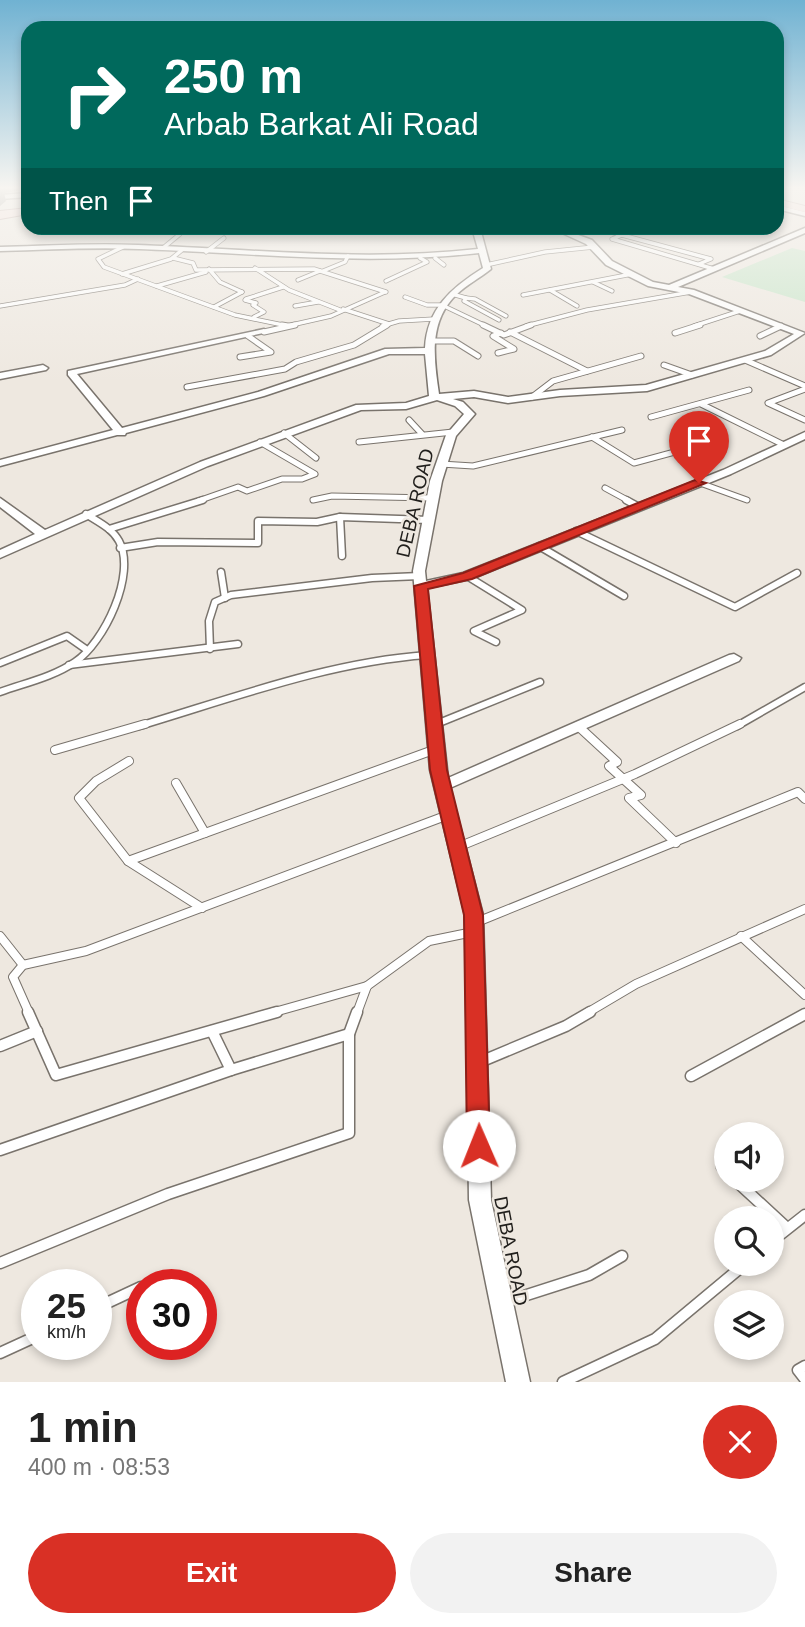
<!DOCTYPE html>
<meta charset="utf-8">
<style>
body{margin:0;font-family:Arial,sans-serif;background:#f2f2f2;color:#222;height:100vh;display:flex;flex-direction:column;font-size:26px;white-space:nowrap}
*{box-sizing:border-box;margin:0}
p{font-size:23px;color:#767676}
.icon{flex:none;width:38px;height:38px;fill:none;stroke:currentColor;stroke-width:2;stroke-linecap:round;stroke-linejoin:round}
.map{position:relative;height:1382px;overflow:hidden}
.drawer{display:flex;flex-direction:column;background:#fff;flex:1}
.drawer>*{flex:none}
.hud{position:absolute;left:21px;top:21px;width:763px;height:214px;border-radius:21px;box-shadow:0 4px 10px #0003;background:#00695c;color:#fff;overflow:hidden}
.controls{position:absolute;left:714px;top:1122px;display:grid;gap:14px}
.controls a{display:grid;place-items:center;width:70px;height:70px;border-radius:50%;background:#fff;box-shadow:0 4px 10px #0003;font-size:35px}
.speed{position:absolute;left:21px;top:1269px;display:flex;gap:14px;font-size:35px;font-weight:700;text-align:center}
.speed>*{display:grid;place-content:center;width:91px;height:91px;border-radius:50%;background:#fff;box-shadow:0 4px 10px #0003;line-height:1}
.speed small{font-size:18px;font-weight:400}
.speed .limit{border:10px solid #d22;background:#fff;color:#111}
.pin{position:absolute;display:grid;place-items:center;width:60px;height:60px;color:#fff;margin:-72px -30px;border-radius:50% 50% 50% 0;rotate:-45deg;box-shadow:0 0 7px #0007}
.pin .icon{rotate:45deg}
.me{position:absolute;width:77px;margin:-38px;rotate:359deg;stroke-linejoin:round;filter:drop-shadow(0 0 5px #0008)}
.turn{display:flex;align-items:center;gap:24px;height:147px;padding:0 28px;font-size:32px}
.turn .icon{width:91px;height:91px;stroke-width:2.5}
.turn b{display:block;font-size:49px;line-height:60px}
.then{display:flex;align-items:center;height:66px;padding:0 28px;background:#0003;gap:14px;font-size:26px}
.round{display:grid;place-items:center;flex:none;width:74px;height:74px;border-radius:37px;background:#f2f2f2}
.summary{display:flex;align-items:center;justify-content:space-between;height:119px;padding:0 28px}
h1{font-size:42px;font-weight:600;line-height:52px}
.button{display:flex;gap:14px;margin-top:auto;padding:14px 28px}
.button a{flex:1;height:80px;border-radius:42px;background:#d93025;color:#fff;font-size:28px;font-weight:600;line-height:80px;text-align:center}
.button a+a{background:#f2f2f2;color:#222}
.map>svg:first-child{display:block}
</style>
<div class="map">
<svg width="805" height="1382" viewBox="0 0 805 1382">
<rect width="100%" height="100%" fill="#eee8e0"/>
<polygon fill="#c8e5c9" points="792,248 805,251 805,302 722,277"/>
<g fill="none" stroke-linecap="round" stroke-linejoin="round">
<defs>
<g id="lane-far4">
<polyline points="595,228 622,235 612,239 714,269"/>
<polyline points="622,235 711,259 699,264"/>
<polyline points="123,247 98,259 104,267 235,315 288,326"/>
<polyline points="163,248 180,234"/>
<polyline points="206,252 224,238"/>
<polyline points="173,258 193,263 196,270 314,269 386,292"/>
<polyline points="435,258 444,265"/>
<polyline points="486,265 545,252 594,247"/>
<polyline points="255,268 289,290 340,310"/>
<polyline points="209,269 220,282 242,292"/>
<polyline points="323,271 345,262 348,256"/>
<polyline points="122,274 171,259 182,250"/>
<polyline points="298,280 320,271"/>
<polyline points="386,281 427,262 420,258"/>
<polyline points="593,282 612,291"/>
<polyline points="157,286 206,272"/>
<polyline points="550,290 577,306"/>
<polyline points="452,294 466,298 464,301 499,320"/>
<polyline points="523,295 632,274"/>
<polyline points="405,297 427,305 442,305 486,326"/>
<polyline points="466,298 475,299 506,316"/>
<polyline points="246,299 283,287"/>
<polyline points="245,300 256,303 253,305 264,312 254,317"/>
<polyline points="0,306 125,285 138,279"/>
<polyline points="295,306 318,302"/>
<polyline points="214,307 242,292"/>
<polyline points="343,309 389,324"/>
<polyline points="287,326 331,316 385,292"/>
<polyline points="382,326 399,321 434,319"/>
<polyline points="526,326 587,310 691,292"/>
<polyline points="694,326 740,311"/>
</g>
<g id="lane-far3">
<polyline points="282,325 288,326"/>
<polyline points="483,325 504,335 531,325"/>
<polyline points="264,332 295,325"/>
<polyline points="510,332 587,371"/>
<polyline points="675,333 700,325"/>
<polyline points="760,336 781,326"/>
<polyline points="429,341 454,341 478,356"/>
<polyline points="498,353 514,349 493,336 501,333"/>
<polyline points="240,357 271,352 248,336"/>
<polyline points="745,360 805,386"/>
<polyline points="664,365 692,375"/>
<polyline points="187,387 285,369 296,362 354,345 387,325"/>
<polyline points="805,389 768,403 805,420"/>
<polyline points="532,397 553,381 641,356"/>
<polyline points="701,404 784,445"/>
<polyline points="651,417 749,390"/>
<polyline points="409,420 422,434"/>
<polyline points="284,433 316,458"/>
<polyline points="592,437 634,463 682,450"/>
<polyline points="359,442 453,432"/>
<polyline points="441,464 473,466 622,430"/>
<polyline points="700,483 747,500"/>
<polyline points="605,488 629,501"/>
<polyline points="313,500 332,496 433,498"/>
<polyline points="198,501 238,487 247,491 282,479 302,479 315,474 260,442"/>
</g>
<g id="lane-far2">
<polyline points="626,500 639,507"/>
<polyline points="340,517 342,556"/>
<polyline points="109,529 203,500"/>
<polyline points="576,531 735,607 797,573"/>
<polyline points="539,546 624,596"/>
<polyline points="120,548 158,542 258,543 258,521 317,522 340,517 429,520"/>
<polyline points="221,572 225,598"/>
<polyline points="467,576 522,610 474,631 496,642"/>
<polyline points="210,649 209,621 215,602 231,595 372,578 420,576"/>
<polyline points="0,663 67,636 87,650"/>
<polyline points="69,665 238,644"/>
<path d="M0,692C25,683 53,677 75,662C104,643 137,574 119,541C112,528 98,522 86,514"/>
<polyline points="434,725 540,682"/>
<path d="M139,726C233,698 329,662 427,655"/>
<polyline points="737,726 805,687"/>
</g>
<g id="lane-far1">
<polyline points="434,725 437,724"/>
<polyline points="578,726 617,762 609,766 641,795 629,798 676,843"/>
<polyline points="55,750 145,724"/>
<polyline points="129,761 96,781 79,798 128,861 202,908"/>
<polyline points="176,783 205,833"/>
<polyline points="458,847 635,774 740,724"/>
<polyline points="128,861 436,749"/>
<polyline points="477,922 798,792 805,799"/>
<polyline points="0,936 23,965"/>
<polyline points="741,936 805,995"/>
<polyline points="29,1013 13,977 23,965 86,951 448,815"/>
<polyline points="271,1013 367,986"/>
<polyline points="357,1013 367,986 429,941 473,932"/>
<polyline points="587,1013 636,984 805,909"/>
</g>
<g id="lane">
<polyline points="28,1012 56,1075 277,1012"/>
<polyline points="0,1046 37,1031"/>
<polyline points="480,1062 566,1026 590,1012"/>
<polyline points="231,1070 349,1034"/>
<polyline points="691,1076 805,1014"/>
<polyline points="0,1150 231,1070 212,1031"/>
<polyline points="726,1164 722,1167 726,1171"/>
<polyline points="735,1180 787,1228"/>
<polyline points="772,1241 805,1215"/>
<polyline points="0,1263 168,1194 349,1133 349,1034 357,1012"/>
<polyline points="505,1302 589,1275 622,1256"/>
<polyline points="96,1308 141,1287"/>
<polyline points="0,1353 37,1336"/>
<polyline points="805,1366 798,1370 805,1379"/>
<polyline points="563,1382 655,1339 745,1264"/>
</g>
<g id="street">
<polygon points="28,193 28,197 0,199 0,195"/>
<polygon points="777,205 805,212 805,216 777,209"/>
<path d="M472,228H480L491,269C480,278 466,285 456,295C428,322 434,360 439,394L474,391L508,397L560,390L646,385L765,351L794,334L689,294L648,286L606,265L586,244L551,228H559L592,240L612,261L653,282L669,285L805,228V233L678,287L694,290L805,333L771,355L647,391L560,396L508,403L474,397L453,399L463,402L475,414L456,436L442,481L425,571L426,581L463,573L723,470L805,432V439L731,474L471,579L427,588L448,778L729,655L734,654L741,658L739,661L450,788L483,915L491,1200L530,1382H506L469,1200L465,915L430,770L413,571L430,481L446,435L464,414L455,406L437,400L406,409L361,410L208,466L0,558V550L35,534L0,507V498L45,530L200,462L356,405L406,403L429,396L425,354H389L264,396L126,433L125,435H117L0,466V460L113,430L68,375V371L264,329L268,332L77,374L122,428L258,392L385,349L425,348C427,309 451,288 483,268L479,253C365,266 253,253 139,249C92,247 46,250 0,251V247C46,246 92,243 138,245C252,249 364,262 478,249Z"/>
<polygon points="43,365 48,368 46,370 0,379 0,373"/>
</g>
<g id="primary">
<polygon points="777,199 805,206 805,212 777,205"/>
<polygon points="28,208 28,214 0,219 0,211"/>
</g>
</defs>
<use href="#lane-far4" stroke="#79736c" stroke-width="5"/>
<use href="#lane-far3" stroke="#79736c" stroke-width="7"/>
<use href="#lane-far2" stroke="#79736c" stroke-width="9"/>
<use href="#lane-far1" stroke="#79736c" stroke-width="10"/>
<use href="#lane" stroke="#79736c" stroke-width="13"/>
<use href="#street" stroke="#79736c" stroke-width="3"/>
<use href="#primary" stroke="#a98b86" stroke-width="2"/>
<use href="#lane-far4" stroke="#fff" stroke-width="3.5"/>
<use href="#lane-far3" stroke="#fff" stroke-width="5"/>
<use href="#lane-far2" stroke="#fff" stroke-width="6"/>
<use href="#lane-far1" stroke="#fff" stroke-width="8"/>
<use href="#lane" stroke="#fff" stroke-width="10"/>
<use href="#street" fill="#fff" fill-rule="evenodd"/>
<use href="#primary" fill="#f7dcd8" fill-rule="evenodd"/>
</g>
<polygon fill="#87837e" points="0,189 19,189 17,191 4,193 6,201 0,206"/>
<linearGradient id="sky" x2="0" y2="1"><stop stop-color="#70b2d2"/><stop offset="0.49" stop-color="#f7f5f1"/><stop offset="1" stop-color="#f7f5f1" stop-opacity="0"/></linearGradient>
<rect width="805" height="383" fill="url(#sky)"/>
<polygon fill="#d93025" stroke="#8d1f18" stroke-width="2" points="695,480 706,483 472,579 428,589 447,770 483,915 490,1146 487,1153 479,1156 470,1153 467,1146 464,915 430,770 414,586 463,573"/>
<g text-anchor="middle" dominant-baseline="central" stroke-width="5" stroke-linejoin="round" paint-order="stroke">
<g font-size="19" fill="#22201d" stroke="#eee8e0">
<text transform="translate(415 503) rotate(-77)">DEBA ROAD</text>
<text transform="translate(511 1251) rotate(79)">DEBA ROAD</text>
</g>
</g>
</svg>
<div class="controls">
<a><svg class="icon" aria-label="sound" viewBox="0 0 24 24"><path d="M4 9h4l5-4v14l-5-4H4zM17 9q2 3 0 6"/></svg></a>
<a><svg class="icon" aria-label="search" viewBox="0 0 24 24"><circle cx="10" cy="10" r="6"/><path d="M15 15l6 6"/></svg></a>
<a><svg class="icon" aria-label="layers" viewBox="0 0 24 24"><path d="M12 4l9 5-9 5-9-5zM3 14l9 5 9-5"/></svg></a>
</div>
<div class="speed"><div>25<small>km/h</small></div><div class="limit">30</div></div>
<div class="pin" style="left:699px;top:483px;background:#d93025"><svg class="icon" aria-label="arrive" viewBox="0 0 24 24"><path d="M6 21V4h12l-3 4 3 4H6"/></svg></div>
<svg class="me" style="left:479px;top:1146px" viewBox="-20 -20 40 40"><circle r="19" fill="#fff"/><path d="M0-13L10 11 0 6-10 11z" fill="#d93025"/></svg>
<div class="hud">
<div class="turn"><svg class="icon" aria-label="right" viewBox="0 0 24 24"><path d="M7 20v-9h11M14 6l5 5-5 5"/></svg><div><b>250 m</b>Arbab Barkat Ali Road</div></div>
<div class="then">Then<svg class="icon" aria-label="arrive" viewBox="0 0 24 24"><path d="M6 21V4h12l-3 4 3 4H6"/></svg></div>
</div>
</div>
<section class="drawer">
<div class="summary"><div><h1>1 min</h1><p>400 m · 08:53</p></div><a class="round" style="background:#d93025;color:#fff"><svg class="icon" aria-label="close" viewBox="0 0 24 24"><path d="M6 6l12 12M18 6L6 18"/></svg></a></div>
<div class="button"><a>Exit</a><a>Share</a></div>
</section>
